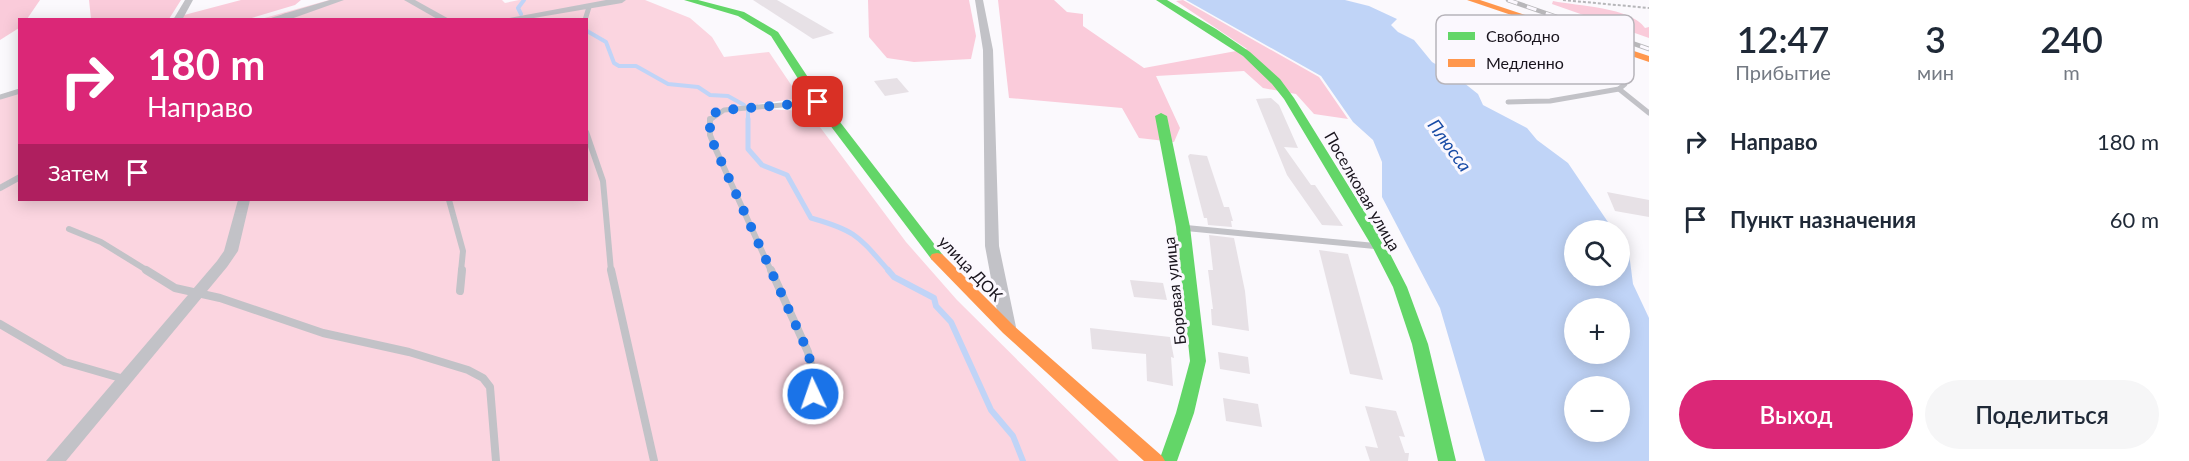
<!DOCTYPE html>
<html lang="ru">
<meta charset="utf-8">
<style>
body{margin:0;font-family:Lato,sans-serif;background:#f6f6f7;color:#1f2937;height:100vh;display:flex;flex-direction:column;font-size:22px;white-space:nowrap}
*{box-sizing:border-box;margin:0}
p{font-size:20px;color:#747a83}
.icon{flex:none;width:33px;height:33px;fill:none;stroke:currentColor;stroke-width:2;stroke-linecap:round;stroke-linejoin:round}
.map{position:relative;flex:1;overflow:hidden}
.side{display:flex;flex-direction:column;background:#fff;width:540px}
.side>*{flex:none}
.hud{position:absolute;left:18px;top:18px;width:570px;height:183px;border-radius:0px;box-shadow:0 3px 15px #0003;background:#db2777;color:#fff;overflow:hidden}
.controls{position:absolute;left:1564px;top:220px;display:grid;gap:12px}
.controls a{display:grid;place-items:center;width:66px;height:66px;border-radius:50%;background:#fff;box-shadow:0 3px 15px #0003;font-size:30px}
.pin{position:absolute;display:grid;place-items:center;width:51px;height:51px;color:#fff;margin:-26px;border-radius:12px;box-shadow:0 3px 9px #0006}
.me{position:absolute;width:66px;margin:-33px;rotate:357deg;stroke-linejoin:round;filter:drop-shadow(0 0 4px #0008)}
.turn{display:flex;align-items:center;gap:21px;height:126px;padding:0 30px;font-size:27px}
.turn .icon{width:78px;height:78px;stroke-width:2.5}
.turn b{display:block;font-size:42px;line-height:51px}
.then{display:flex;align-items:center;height:57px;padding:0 30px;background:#0003;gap:12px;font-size:22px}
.eta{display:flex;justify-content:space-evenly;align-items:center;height:102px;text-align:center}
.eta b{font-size:36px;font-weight:600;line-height:42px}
.cta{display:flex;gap:12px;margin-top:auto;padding:12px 30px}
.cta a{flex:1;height:69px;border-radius:36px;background:#db2777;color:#fff;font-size:24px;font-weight:600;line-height:69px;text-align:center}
.cta a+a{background:#f6f6f7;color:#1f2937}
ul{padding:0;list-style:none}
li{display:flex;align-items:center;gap:18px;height:78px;padding:0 30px}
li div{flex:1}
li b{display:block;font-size:22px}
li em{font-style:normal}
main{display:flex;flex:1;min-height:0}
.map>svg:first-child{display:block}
</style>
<main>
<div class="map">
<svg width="1649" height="461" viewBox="0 0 1649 461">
<rect width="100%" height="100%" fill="#fbf9fd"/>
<polygon fill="#fbd5e0" points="329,0 502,0 505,3 519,0 645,0 690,18 712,37 724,57 769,52 800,98 758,104 760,109 808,111 906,242 957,300 1119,461 0,461 0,96 19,90 20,200 586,200 586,20 261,19"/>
<g fill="#facbda">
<polygon points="0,0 40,0 27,19 20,20 19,28 0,40"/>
<polygon points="89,0 181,0 169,19 241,0 301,0 295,5 245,20 91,19"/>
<polygon points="868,0 969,0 976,36 971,59 914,62 887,58 869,37"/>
<polygon points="998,0 1054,0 1067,12 1083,14 1083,26 1144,68 1247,49 1176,1 1183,0 1319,77 1348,119 1314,114 1296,94 1263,88 1244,71 1156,76 1180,128 1174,142 1139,138 1122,108 1009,98"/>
<path d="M1553,1C1577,6 1631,7 1645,28L1649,27V38L1552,4Z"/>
</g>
<path fill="#c0d4f7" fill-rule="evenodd" d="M1186,0H1345L1369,6L1397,19L1391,25L1398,32L1414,40L1432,62L1454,75L1478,94L1483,105L1527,128L1537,140L1568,163L1614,231H1575V276H1620V240L1629,253L1633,284L1649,318V461H1485L1440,308L1382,197V162L1373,140L1353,122L1321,76ZM1575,309H1620V354H1575ZM1575,387H1620V432H1575Z"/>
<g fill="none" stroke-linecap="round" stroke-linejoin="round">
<g stroke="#c0d4f7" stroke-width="4">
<polyline points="521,14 518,8 524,0"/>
<polyline points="587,31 606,42 614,63 619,66 636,66 668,84 698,87 710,95 728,96 744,105"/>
<polyline points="748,110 748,120"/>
</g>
<path stroke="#c0d4f7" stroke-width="5" d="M748,119V149L762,165L787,175L811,218C857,231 858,236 889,271"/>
<polyline stroke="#c0d4f7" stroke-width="6" points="888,270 894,277 934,298 936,306 951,322 991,410 1013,436 1023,461"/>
</g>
<g fill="#e7e1e6">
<polygon points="753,0 777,0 834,33 813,39"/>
<polygon points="897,78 909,92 885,96 874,81"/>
<polygon points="1271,98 1279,105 1298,148 1284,147 1311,185 1315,185 1343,226 1322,225 1287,175 1256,99"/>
<polygon points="1190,154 1207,156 1224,207 1229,207 1233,221 1231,221 1232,227 1208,225 1207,218 1204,218 1188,156"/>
<polygon points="1607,192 1649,200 1649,217 1615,211"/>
<polygon points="1209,235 1234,238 1245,291 1249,331 1212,325 1211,309 1213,309 1208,270 1213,270"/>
<polygon points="1319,250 1348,254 1383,380 1350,374"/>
<polygon points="1130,280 1163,283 1167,300 1134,297"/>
<polygon points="1090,328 1170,337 1174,358 1171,357 1173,386 1147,381 1146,354 1092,349"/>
<polygon points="1218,352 1248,357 1250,374 1220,369"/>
<polygon points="1223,398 1258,404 1262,427 1226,421"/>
<polygon points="1365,406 1396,411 1405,437 1399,436 1405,453 1409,453 1408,461 1370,461 1365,446 1378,448"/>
</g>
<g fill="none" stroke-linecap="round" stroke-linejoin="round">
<polyline stroke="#b6b6b9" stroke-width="2" stroke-dasharray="3 2" stroke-linecap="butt" points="1563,0 1649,8"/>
<g stroke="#c2c2c7" stroke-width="5">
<polyline points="273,20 286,16"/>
<polyline points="585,20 589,7"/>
<polyline points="1619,89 1649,113"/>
<polyline points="0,97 20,91"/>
<polyline points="1508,102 1550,101 1619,89 1625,84 1625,60 1629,53"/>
<polyline points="710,120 724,110 818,102"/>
</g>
<g stroke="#c2c2c7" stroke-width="6">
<polyline points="710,119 710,135 716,150 771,271"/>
<polyline points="586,132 603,181 611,271"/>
<polyline points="0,188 20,177"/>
<polyline points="449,200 463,251 461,271"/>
<polyline points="1186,228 1375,246"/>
<polyline points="69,229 101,242 148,271"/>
</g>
<g stroke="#c2c2c7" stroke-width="8">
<polyline points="146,270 175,288 220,298 323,333 409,352 468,370 483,378 490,387 496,461"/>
<polyline points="611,270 654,461"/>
<polyline points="771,270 808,352 814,378 811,411"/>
<polyline points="460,291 462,270"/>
<polyline points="0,324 65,362 124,379"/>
</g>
<g fill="#c2c2c7" fill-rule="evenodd">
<polygon points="185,0 193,0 182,20 173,20"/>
<polygon points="330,0 344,0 288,20 278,20 283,14"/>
<polygon points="404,0 415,0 451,20 439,20"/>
<polygon points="606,0 626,0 622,3 522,20 498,20"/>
<polygon points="975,0 983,0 993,50 999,246 1016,327 1013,331 1003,331 1000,327 985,246 983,50"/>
<polygon points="238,200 250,200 238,251 227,267 66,461 46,461 217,261 224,251"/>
</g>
<g fill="#63d668" fill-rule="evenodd">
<polygon points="684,0 698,0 744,12 778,32 823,100 942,254 944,257 942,260 932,260 814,104 771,36 738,16"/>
<polygon points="1156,0 1167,0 1216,29 1250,52 1280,79 1294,98 1387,248 1407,287 1428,344 1456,461 1438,461 1412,344 1393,287 1373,248 1284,99 1272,84 1243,56"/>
<polygon points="1161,113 1167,116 1190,227 1206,361 1194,413 1177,461 1159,461 1176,413 1190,361 1176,227 1155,116"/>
</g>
<g fill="#ff974d" fill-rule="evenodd">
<polygon points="1467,0 1480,0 1649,56 1649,62"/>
<polygon points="937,253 942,254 1013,325 1162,456 1165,461 1144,461 1003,333 932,260 930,257 932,254"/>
</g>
<defs>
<polyline id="rail" points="1508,0 1649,49"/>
</defs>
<use href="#rail" stroke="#b8b7ba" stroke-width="4.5"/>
<use href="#rail" stroke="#fbf8fe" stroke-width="3" stroke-dasharray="10" stroke-linecap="butt"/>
</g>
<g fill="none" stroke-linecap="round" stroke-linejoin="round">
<polyline stroke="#1a73e8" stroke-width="10" stroke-dasharray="0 18" points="813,394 814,378 808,352 716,150 710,135 710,118 714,113 724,110 818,102"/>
</g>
<g text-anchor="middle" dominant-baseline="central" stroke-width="6" stroke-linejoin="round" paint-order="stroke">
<g font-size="16" fill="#19141d" stroke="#fbf8fe">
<text transform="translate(1363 191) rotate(60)">Поселковая улица</text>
<text transform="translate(971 268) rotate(46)">улица ДОК</text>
<text transform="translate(1174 291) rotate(-96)">Боровая улица</text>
</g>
<g font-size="18" font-style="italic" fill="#174aa5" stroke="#fbf8fe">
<text transform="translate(1450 145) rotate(54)">Плюсса</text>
</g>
</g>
<rect x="1436" y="15" width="198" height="69" rx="9" fill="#fbf8fe" stroke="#b7b4ba" stroke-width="1.5"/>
<rect x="1448" y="32" width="27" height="8" fill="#63d668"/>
<rect x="1448" y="59" width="27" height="8" fill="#ff974d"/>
<g font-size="16" fill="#19141d">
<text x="1486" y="42">Свободно</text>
<text x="1486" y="69">Медленно</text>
</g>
</svg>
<div class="controls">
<a><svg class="icon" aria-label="search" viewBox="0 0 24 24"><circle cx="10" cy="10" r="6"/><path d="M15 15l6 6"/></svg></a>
<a>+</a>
<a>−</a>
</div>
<div class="pin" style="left:818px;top:102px;background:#d93025"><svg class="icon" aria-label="arrive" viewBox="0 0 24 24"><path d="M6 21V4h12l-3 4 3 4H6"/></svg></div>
<svg class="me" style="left:813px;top:394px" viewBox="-20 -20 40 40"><circle r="17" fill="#1a73e8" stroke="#fff" stroke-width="3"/><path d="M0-11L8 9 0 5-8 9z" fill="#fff"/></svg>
<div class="hud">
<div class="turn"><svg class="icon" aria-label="right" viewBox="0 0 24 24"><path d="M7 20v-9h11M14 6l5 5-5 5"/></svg><div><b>180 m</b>Направо</div></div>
<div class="then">Затем<svg class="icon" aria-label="arrive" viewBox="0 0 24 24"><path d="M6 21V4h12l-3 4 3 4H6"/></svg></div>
</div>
</div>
<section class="side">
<div class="eta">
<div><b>12:47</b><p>Прибытие</p></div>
<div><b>3</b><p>мин</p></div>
<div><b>240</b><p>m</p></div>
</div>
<ul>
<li><svg class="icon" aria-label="right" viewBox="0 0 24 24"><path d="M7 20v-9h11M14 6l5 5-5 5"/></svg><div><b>Направо</b></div><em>180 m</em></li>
<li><svg class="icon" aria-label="arrive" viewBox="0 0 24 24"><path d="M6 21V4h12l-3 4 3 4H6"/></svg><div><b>Пункт назначения</b></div><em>60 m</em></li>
</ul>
<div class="cta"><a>Выход</a><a>Поделиться</a></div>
</section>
</main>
